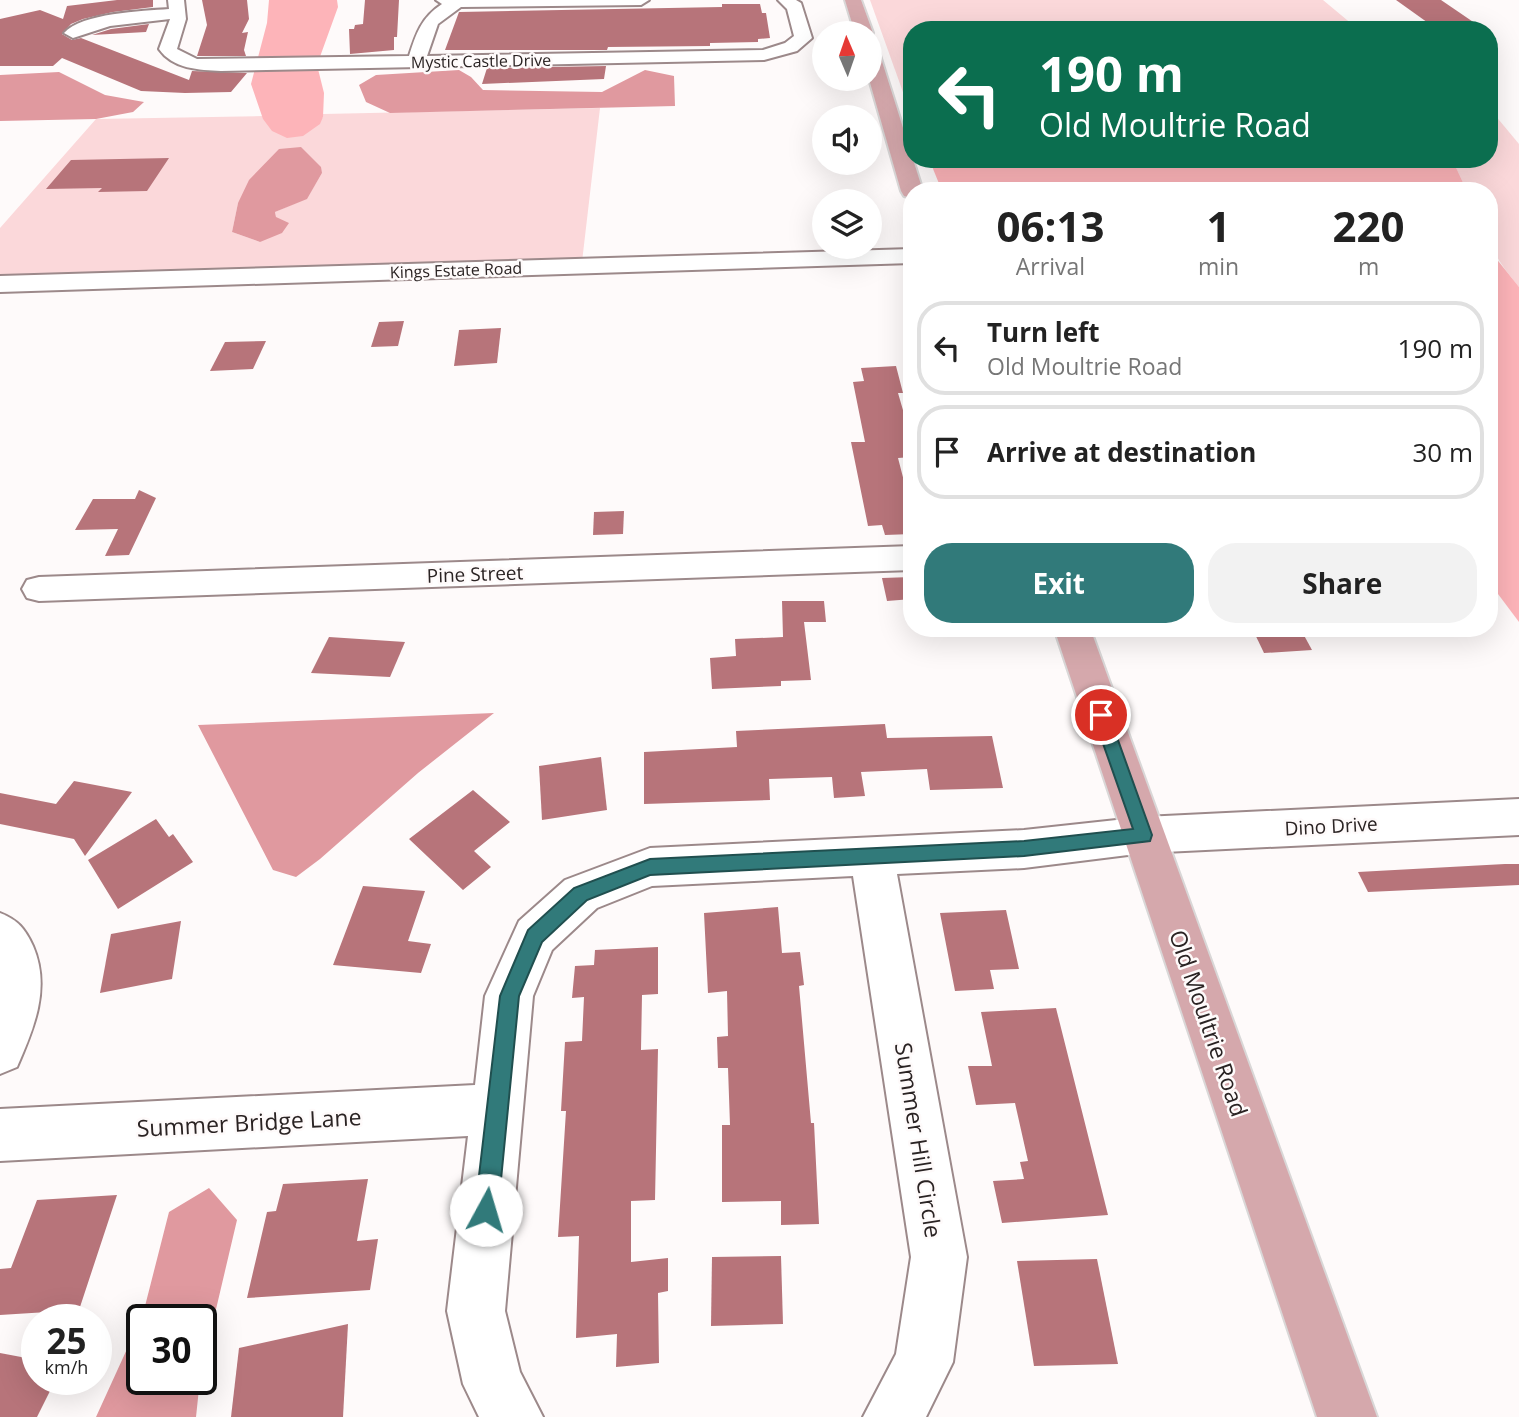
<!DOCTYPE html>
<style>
body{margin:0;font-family:"Open Sans",sans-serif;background:#f2f2f2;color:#222;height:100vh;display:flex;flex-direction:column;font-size:26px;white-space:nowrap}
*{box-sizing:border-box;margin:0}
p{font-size:23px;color:#767676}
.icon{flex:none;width:38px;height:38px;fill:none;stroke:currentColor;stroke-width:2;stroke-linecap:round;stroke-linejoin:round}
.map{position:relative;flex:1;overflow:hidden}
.details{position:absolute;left:903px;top:182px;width:595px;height:455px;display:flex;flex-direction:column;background:#fff;border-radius:28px;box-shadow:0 7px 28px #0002}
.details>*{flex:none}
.banner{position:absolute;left:903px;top:21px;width:595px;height:147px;border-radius:28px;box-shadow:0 7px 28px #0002;background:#0b6e4f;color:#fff;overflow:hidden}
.needle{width:46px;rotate:358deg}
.controls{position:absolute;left:812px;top:21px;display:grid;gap:14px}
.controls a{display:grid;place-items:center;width:70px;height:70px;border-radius:50%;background:#fff;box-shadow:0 7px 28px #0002;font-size:35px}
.speed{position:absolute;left:21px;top:1304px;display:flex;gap:14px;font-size:35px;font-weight:700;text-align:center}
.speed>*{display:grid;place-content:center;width:91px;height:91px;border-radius:50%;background:#fff;box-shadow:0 7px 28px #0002;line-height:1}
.speed small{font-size:18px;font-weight:400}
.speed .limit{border:4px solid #111;border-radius:10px;background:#fff;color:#111}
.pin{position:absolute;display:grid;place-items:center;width:60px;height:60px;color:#fff;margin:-30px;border:4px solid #fff;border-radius:50%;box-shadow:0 2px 7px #0007}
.me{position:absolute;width:77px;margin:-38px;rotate:6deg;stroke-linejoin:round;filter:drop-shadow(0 0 5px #0008)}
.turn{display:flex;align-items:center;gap:24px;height:147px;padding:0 21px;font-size:32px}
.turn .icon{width:91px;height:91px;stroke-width:2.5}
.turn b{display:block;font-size:49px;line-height:60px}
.eta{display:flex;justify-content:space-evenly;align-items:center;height:119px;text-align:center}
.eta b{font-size:42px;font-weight:700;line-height:49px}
.primary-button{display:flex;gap:14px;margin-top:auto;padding:14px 21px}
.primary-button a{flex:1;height:80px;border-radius:28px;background:#317a7a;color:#fff;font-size:28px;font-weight:700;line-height:80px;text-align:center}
.primary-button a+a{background:#f2f2f2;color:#222}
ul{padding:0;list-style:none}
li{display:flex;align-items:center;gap:21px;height:94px;margin:0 14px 10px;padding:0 7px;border:4px solid #e0e0e0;border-radius:28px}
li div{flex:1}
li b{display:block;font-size:26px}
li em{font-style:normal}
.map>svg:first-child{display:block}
</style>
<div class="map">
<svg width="1519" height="1417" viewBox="0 0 1519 1417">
<rect width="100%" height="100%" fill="#fefafa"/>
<g fill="#fbd8da" fill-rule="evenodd">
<polygon points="870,0 1323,0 1359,30 912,30 912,95 904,95"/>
<path d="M600,108L582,262L0,279V228L96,119L263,116L323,118V114ZM322,173L307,198L275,212L276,217L260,242L232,232L238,203Z"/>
<path d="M1489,108L1519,144V287C1485,245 1489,244 1489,191H1467L1452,159H1489Z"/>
</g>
<g fill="#fdb4b9">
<polygon points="269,0 337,0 338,7 317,65 324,93 323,117 320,124 303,136 287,138 272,131 263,119 251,84 267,23"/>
<polygon points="929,159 1452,159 1467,191 942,191"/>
<polygon points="1489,243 1495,257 1519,287 1519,622 1489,582"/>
</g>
<g fill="#e0999f">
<polygon points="459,70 471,77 483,90 602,92 645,70 674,76 675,106 390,113 366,102 359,85 376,75"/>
<polygon points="59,72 105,95 144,102 133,112 96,119 0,121 0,75"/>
<polygon points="301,147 321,167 322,173 307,199 275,212 276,217 289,223 282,233 260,242 232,232 238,203 249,180 279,149"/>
<polygon points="494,713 418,773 320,859 296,877 273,870 198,725"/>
<polygon points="209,1188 237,1220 201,1373 201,1320 142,1320 142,1379 200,1379 196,1417 96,1417 143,1314 169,1212"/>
</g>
<g fill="#b7747a">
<polygon points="117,0 153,0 153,7 113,12 83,19 71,24 62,34 72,40 81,38 189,80 192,71 247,73 231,92 185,93 141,91 62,58 53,66 0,66 0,19 40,10 63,19 67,6"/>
<polygon points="202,0 247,0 249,19 242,33 248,32 244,50 246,56 197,56 207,25"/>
<polygon points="365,0 399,0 397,37 394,37 394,50 350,54 349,29 354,29 355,25 363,24"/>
<polygon points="1396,0 1441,0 1485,30 1438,30"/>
<polygon points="722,4 760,4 762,13 766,13 770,38 758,39 758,42 710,43 710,46 608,47 607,50 445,50 459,12 722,7"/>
<polygon points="149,24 146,32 92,35 111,29"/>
<polygon points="606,66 604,79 482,84 487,68"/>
<polygon points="169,158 147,191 98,192 102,188 46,189 71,160"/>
<polygon points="404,321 398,346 371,347 379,322"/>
<polygon points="501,328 497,363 454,366 459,330"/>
<polygon points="266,341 253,369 210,371 225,342"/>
<polygon points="896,366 903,393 898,393 912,441 912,457 898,458 912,512 912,534 885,535 882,525 868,526 851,442 865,442 853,382 864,381 861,368"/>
<polygon points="139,490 156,498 129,555 105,556 118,529 75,530 93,499 135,499"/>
<polygon points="624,511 623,534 593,535 594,512"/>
<polygon points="912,577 912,599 887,601 882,578"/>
<polygon points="782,601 824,601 826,622 804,622 811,680 781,681 781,686 712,689 710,658 736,656 735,639 783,637"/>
<polygon points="1252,628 1300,628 1312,650 1264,653"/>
<polygon points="329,637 405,642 390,677 311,673"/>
<polygon points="885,724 887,738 992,736 1003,788 930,790 927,769 861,772 865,796 834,798 832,777 769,779 770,800 644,804 644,752 737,747 736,731"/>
<polygon points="601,757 607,810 542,820 539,766"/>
<polygon points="74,781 132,792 85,856 74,839 0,824 0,793 56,804"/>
<polygon points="473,790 510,822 474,851 491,867 463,890 409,839"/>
<polygon points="156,819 169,837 173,834 193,862 118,909 88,860"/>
<polygon points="1505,864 1519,864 1519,885 1368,892 1358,872"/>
<polygon points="363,886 425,891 408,941 431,944 421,973 333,965"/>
<polygon points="778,907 782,953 800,952 804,985 799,986 811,1123 814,1123 819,1224 781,1225 781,1201 722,1202 722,1125 730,1125 728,1068 718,1068 717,1037 728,1036 727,991 708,993 704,913"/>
<polygon points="1006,910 1019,969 990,970 994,989 955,991 940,913"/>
<polygon points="181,921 172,979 100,993 111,934"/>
<polygon points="658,947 658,994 642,995 641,1050 658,1049 655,1200 631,1201 631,1262 668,1258 668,1291 658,1293 659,1363 616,1367 617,1334 576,1338 579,1236 558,1237 566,1111 561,1111 565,1042 582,1041 584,997 572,998 575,966 594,965 595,950"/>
<polygon points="1056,1008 1108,1215 1002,1223 993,1181 1024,1179 1020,1162 1028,1161 1015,1103 976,1105 968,1066 992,1066 981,1012"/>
<polygon points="368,1179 357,1241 378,1239 370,1290 247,1298 267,1212 276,1211 283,1184"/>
<polygon points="117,1195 79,1310 0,1315 0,1269 11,1268 37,1200"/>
<polygon points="781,1256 783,1324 711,1326 712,1257"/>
<polygon points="1097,1259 1118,1364 1034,1366 1017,1261"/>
<polygon points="348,1324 343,1417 231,1417 239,1348"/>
<polygon points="0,1353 37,1360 37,1379 56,1379 37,1417 0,1417"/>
</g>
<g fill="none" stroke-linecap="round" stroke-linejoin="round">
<defs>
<g id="minor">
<path d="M168,0H184L186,19L177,49L197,59L409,56C416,34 421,18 442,4L436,0H649L641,5L461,7L438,24L427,56L763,50L785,43L794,36L787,9L778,0H796L801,3L812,38L797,51L764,60L221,71C199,70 173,69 159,49L170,19L110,26L73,38L64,33C82,13 142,11 169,9Z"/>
<polygon points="912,249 912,263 0,292 0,276"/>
<polygon points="912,546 912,570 39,601 27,598 22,589 27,580 39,577"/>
<polygon points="1519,799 1519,835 1144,853 1024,868 897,874 967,1257 953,1362 926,1417 863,1417 896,1354 911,1257 853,876 652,886 597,908 552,950 533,996 505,1311 520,1372 543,1417 479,1417 463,1384 447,1311 468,1136 0,1161 0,1109 475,1085 485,996 519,921 565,880 650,848 1024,830 1144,817"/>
<path d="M0,913C18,920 25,929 33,946C51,988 34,1028 17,1067L0,1074Z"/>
</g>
<g id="major">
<polygon points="845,0 861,0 873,33 870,37 870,33 855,33"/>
<polygon points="870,47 879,52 923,191 912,191 912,198 904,196 901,191 869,79"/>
<polygon points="1054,628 1090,628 1377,1417 1317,1417"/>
</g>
</defs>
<use href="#minor" stroke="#9c898a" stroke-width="4"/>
<use href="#major" stroke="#d9d7d7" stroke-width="4"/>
<use href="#minor" fill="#fff" fill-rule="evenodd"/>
<use href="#major" fill="#d5a8ac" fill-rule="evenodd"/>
</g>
<polygon fill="#317a7a" stroke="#204f4f" stroke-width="2" points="1101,708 1109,715 1152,835 1150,841 1024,856 650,875 587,900 542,942 519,996 498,1210 494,1218 486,1221 479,1218 475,1210 500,996 528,930 574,888 650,859 1024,841 1133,829 1093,715"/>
<g text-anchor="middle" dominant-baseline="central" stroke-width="5" stroke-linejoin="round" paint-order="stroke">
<g font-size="16" fill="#2a2323" stroke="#fefafa">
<text transform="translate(481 61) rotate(-1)">Mystic Castle Drive</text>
<text transform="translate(456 270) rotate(-2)">Kings Estate Road</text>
</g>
<g font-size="19" fill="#2a2323" stroke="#fefafa">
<text transform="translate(475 574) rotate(-2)">Pine Street</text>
<text transform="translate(1331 826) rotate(-3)">Dino Drive</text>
</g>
<g font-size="23" fill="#2a2323" stroke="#fefafa">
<text transform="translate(1209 1023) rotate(71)">Old Moultrie Road</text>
<text transform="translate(249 1122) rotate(-3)">Summer Bridge Lane</text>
<text transform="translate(919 1140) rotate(81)">Summer Hill Circle</text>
</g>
</g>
</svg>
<div class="controls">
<a><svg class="needle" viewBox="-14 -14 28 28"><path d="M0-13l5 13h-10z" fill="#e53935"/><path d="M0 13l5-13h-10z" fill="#767676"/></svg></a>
<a><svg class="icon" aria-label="sound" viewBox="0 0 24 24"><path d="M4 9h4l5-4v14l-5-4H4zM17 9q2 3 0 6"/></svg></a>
<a><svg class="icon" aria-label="layers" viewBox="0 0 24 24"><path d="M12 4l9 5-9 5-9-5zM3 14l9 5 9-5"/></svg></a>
</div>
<div class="speed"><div>25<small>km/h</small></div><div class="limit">30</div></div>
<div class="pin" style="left:1101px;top:715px;background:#d93025"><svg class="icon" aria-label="arrive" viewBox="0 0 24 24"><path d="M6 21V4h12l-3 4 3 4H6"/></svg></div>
<svg class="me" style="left:486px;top:1210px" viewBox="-20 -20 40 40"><circle r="19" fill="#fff"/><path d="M0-13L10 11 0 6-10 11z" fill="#317a7a"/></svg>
<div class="banner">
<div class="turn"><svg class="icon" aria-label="left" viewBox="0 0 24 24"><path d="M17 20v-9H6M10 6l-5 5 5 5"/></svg><div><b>190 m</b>Old Moultrie Road</div></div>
</div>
<section class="details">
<div class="eta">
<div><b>06:13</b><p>Arrival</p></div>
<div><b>1</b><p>min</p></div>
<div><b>220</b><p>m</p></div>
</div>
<ul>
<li><svg class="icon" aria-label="left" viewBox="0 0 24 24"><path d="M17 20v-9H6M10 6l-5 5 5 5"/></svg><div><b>Turn left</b><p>Old Moultrie Road</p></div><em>190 m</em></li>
<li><svg class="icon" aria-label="arrive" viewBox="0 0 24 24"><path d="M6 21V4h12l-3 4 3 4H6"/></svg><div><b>Arrive at destination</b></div><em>30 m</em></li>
</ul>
<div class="primary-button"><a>Exit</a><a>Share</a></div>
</section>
</div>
